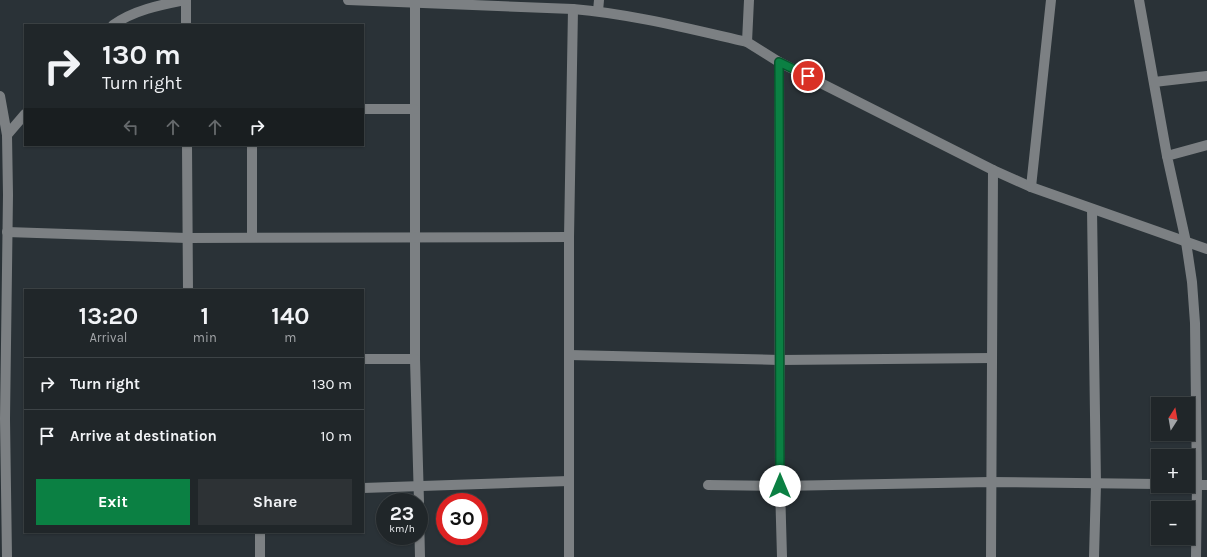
<!DOCTYPE html>
<meta charset="utf-8">
<style>
body{margin:0;font-family:Karla,sans-serif;background:#2d3235;color:#f1f3f6;height:100vh;display:flex;flex-direction:column;font-size:15px;white-space:nowrap}
*{box-sizing:border-box;margin:0}
p{font-size:13px;color:#a2a5a8}
.icon{flex:none;width:22px;height:22px;fill:none;stroke:currentColor;stroke-width:2;stroke-linecap:round;stroke-linejoin:round}
.map{position:relative;flex:1;overflow:hidden}
.sheet{position:absolute;left:24px;top:289px;width:340px;height:244px;display:flex;flex-direction:column;background:#202629;border-radius:0px;box-shadow:0 1px 3px #0004,0 0 0 1px #3d4346}
.sheet>*{flex:none}
.guide{position:absolute;left:24px;top:24px;width:340px;height:122px;border-radius:0px;box-shadow:0 1px 3px #0004,0 0 0 1px #3d4346;background:#202629;color:#f1f3f6;overflow:hidden}
.needle{width:26px;rotate:11deg}
.fabs{position:absolute;left:1151px;top:397px;display:grid;gap:8px}
.fabs a{display:grid;place-items:center;width:44px;height:44px;border-radius:0px;background:#202629;box-shadow:0 1px 3px #0004,0 0 0 1px #3d4346;font-size:20px}
.speed{position:absolute;left:376px;top:493px;display:flex;gap:8px;font-size:20px;font-weight:700;text-align:center}
.speed>*{display:grid;place-content:center;width:52px;height:52px;border-radius:50%;background:#202629;box-shadow:0 1px 3px #0004,0 0 0 1px #3d4346;line-height:1}
.speed small{font-size:10px;font-weight:400}
.speed .limit{border:6px solid #d22;background:#fff;color:#111}
.pin{position:absolute;display:grid;place-items:center;width:34px;height:34px;color:#fff;margin:-17px;border:2px solid #fff;border-radius:50%;box-shadow:0 1px 4px #0007}
.me{position:absolute;width:44px;margin:-22px;rotate:0deg;stroke-linejoin:round;filter:drop-shadow(0 0 3px #0008)}
.turn{display:flex;align-items:center;gap:14px;height:84px;padding:0 12px;font-size:18px}
.turn .icon{width:52px;height:52px;stroke-width:2.5}
.turn b{display:block;font-size:28px;line-height:34px}
.lanes{display:flex;align-items:center;height:38px;padding:0 12px;background:#0003;justify-content:center;gap:20px;direction:ltr}
.lanes .off{opacity:.35}
.eta{display:flex;justify-content:space-evenly;align-items:center;height:68px;text-align:center}
.eta b{font-size:24px;font-weight:700;line-height:28px}
.button{display:flex;gap:8px;margin-top:auto;padding:8px 12px}
.button a{flex:1;height:46px;border-radius:0px;background:#0b8043;color:#fff;font-size:16px;font-weight:700;line-height:46px;text-align:center}
.button a+a{background:#2d3235;color:#f1f3f6}
ul{padding:0;list-style:none}
li{display:flex;align-items:center;gap:12px;height:52px;padding:0 12px;border-top:1px solid #3d4346}
li div{flex:1}
li b{display:block;font-size:15px}
li em{font-style:normal}
.map>svg:first-child{display:block}
</style>
<div class="map">
<svg width="1207" height="557" viewBox="0 0 1207 557">
<rect width="100%" height="100%" fill="#2a3237"/>
<g fill="none" stroke-linecap="round" stroke-linejoin="round">
<g stroke="#7c8083" stroke-width="10">
<polyline points="186,0 186,25"/>
<path d="M348,0L573,9C632,14 690,29 747,42"/>
<polyline points="415,0 415,359 419,502"/>
<polyline points="749,0 747,42 779,62 993,170 1031,187 1207,249"/>
<polyline points="1139,0 1167,156"/>
<polyline points="598,11 599,0"/>
<path d="M113,25C134,10 160,5 185,0"/>
<polyline points="779,62 780,486 782,557"/>
<polyline points="1154,82 1207,76"/>
<polyline points="0,96 7,135 8,195 5,419 7,557"/>
<polyline points="363,109 414,109"/>
<polyline points="7,135 25,114"/>
<polyline points="187,145 188,290"/>
<polyline points="252,145 252,237"/>
<polyline points="1031,187 1051,0"/>
<polyline points="1092,209 1096,484 1094,557"/>
<polyline points="7,232 187,238 569,237"/>
<polyline points="569,355 780,360 992,358"/>
<polyline points="363,359 415,359"/>
<polyline points="708,485 780,486 990,482 1158,484"/>
<polyline points="1188,485 1207,485"/>
<polyline points="363,488 569,481"/>
<polyline points="419,514 420,557"/>
<polyline points="260,532 260,557"/>
<polyline points="569,557 569,237 573,9"/>
<polyline points="991,557 993,170"/>
<polyline points="1196,557 1197,485 1195,323 1192,282 1186,242 1167,156 1207,145"/>
</g>
</g>
<g fill="none" stroke-linecap="round" stroke-linejoin="round">
<defs>
<polyline id="route" points="780,486 779,62 808,76"/>
</defs>
<use href="#route" stroke="#07532c" stroke-width="10"/>
<use href="#route" stroke="#0b8043" stroke-width="7"/>
</g>
</svg>
<div class="fabs">
<a><svg class="needle" viewBox="-14 -14 28 28"><path d="M0-13l5 13h-10z" fill="#e53935"/><path d="M0 13l5-13h-10z" fill="#a2a5a8"/></svg></a>
<a>+</a>
<a>−</a>
</div>
<div class="speed"><div>23<small>km/h</small></div><div class="limit">30</div></div>
<div class="pin" style="left:808px;top:76px;background:#d93025"><svg class="icon" aria-label="arrive" viewBox="0 0 24 24"><path d="M6 21V4h12l-3 4 3 4H6"/></svg></div>
<svg class="me" style="left:780px;top:486px" viewBox="-20 -20 40 40"><circle r="19" fill="#fff"/><path d="M0-13L10 11 0 6-10 11z" fill="#0b8043"/></svg>
<div class="guide">
<div class="turn"><svg class="icon" aria-label="right" viewBox="0 0 24 24"><path d="M7 20v-9h11M14 6l5 5-5 5"/></svg><div><b>130 m</b>Turn right</div></div>
<div class="lanes"><svg class="icon off" aria-label="left" viewBox="0 0 24 24"><path d="M17 20v-9H6M10 6l-5 5 5 5"/></svg><svg class="icon off" aria-label="ahead" viewBox="0 0 24 24"><path d="M12 20V5M6 11l6-6 6 6"/></svg><svg class="icon off" aria-label="ahead" viewBox="0 0 24 24"><path d="M12 20V5M6 11l6-6 6 6"/></svg><svg class="icon" aria-label="right" viewBox="0 0 24 24"><path d="M7 20v-9h11M14 6l5 5-5 5"/></svg></div>
</div>
<section class="sheet">
<div class="eta">
<div><b>13:20</b><p>Arrival</p></div>
<div><b>1</b><p>min</p></div>
<div><b>140</b><p>m</p></div>
</div>
<ul>
<li><svg class="icon" aria-label="right" viewBox="0 0 24 24"><path d="M7 20v-9h11M14 6l5 5-5 5"/></svg><div><b>Turn right</b></div><em>130 m</em></li>
<li><svg class="icon" aria-label="arrive" viewBox="0 0 24 24"><path d="M6 21V4h12l-3 4 3 4H6"/></svg><div><b>Arrive at destination</b></div><em>10 m</em></li>
</ul>
<div class="button"><a>Exit</a><a>Share</a></div>
</section>
</div>
